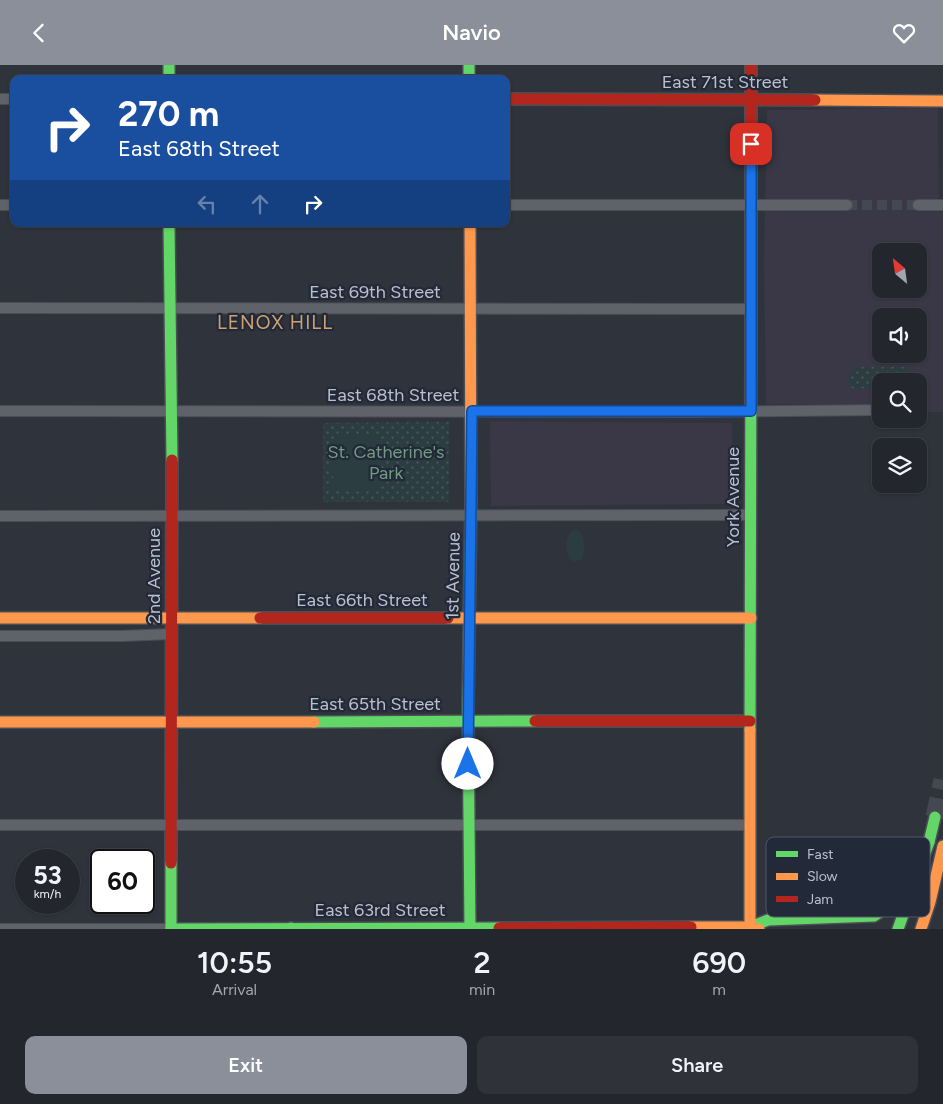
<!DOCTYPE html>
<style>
body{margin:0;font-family:Figtree,sans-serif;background:#2f3239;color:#f1f3f6;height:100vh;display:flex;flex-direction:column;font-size:19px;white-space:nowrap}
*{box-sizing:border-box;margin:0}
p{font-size:16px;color:#a3a5aa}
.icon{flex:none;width:28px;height:28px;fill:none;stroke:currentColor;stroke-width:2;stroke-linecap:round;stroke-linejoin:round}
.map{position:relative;height:864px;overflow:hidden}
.details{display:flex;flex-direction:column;background:#23262d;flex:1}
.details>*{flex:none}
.guide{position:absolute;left:10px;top:10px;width:500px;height:152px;border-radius:10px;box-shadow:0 1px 4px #0004,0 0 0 1px #404349;background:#1a4fa0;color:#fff;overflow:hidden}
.needle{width:32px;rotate:331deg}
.fabs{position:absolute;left:872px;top:178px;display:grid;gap:10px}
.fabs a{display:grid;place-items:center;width:55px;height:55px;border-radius:10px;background:#23262d;box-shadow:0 1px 4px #0004,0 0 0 1px #404349;font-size:25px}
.speed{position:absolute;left:15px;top:784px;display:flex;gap:10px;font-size:25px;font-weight:700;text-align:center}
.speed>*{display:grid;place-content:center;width:65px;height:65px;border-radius:50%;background:#23262d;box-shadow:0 1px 4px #0004,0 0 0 1px #404349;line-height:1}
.speed small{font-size:12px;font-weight:400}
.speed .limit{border:2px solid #111;border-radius:8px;background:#fff;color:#111}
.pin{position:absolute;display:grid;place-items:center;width:42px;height:42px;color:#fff;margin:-21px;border-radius:10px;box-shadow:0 2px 8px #0006}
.me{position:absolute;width:55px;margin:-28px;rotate:0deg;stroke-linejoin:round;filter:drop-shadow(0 0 4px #0008)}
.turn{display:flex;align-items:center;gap:18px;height:105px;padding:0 25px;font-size:22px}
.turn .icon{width:65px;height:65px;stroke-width:2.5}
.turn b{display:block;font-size:35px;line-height:42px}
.lanes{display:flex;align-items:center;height:48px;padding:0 25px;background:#0003;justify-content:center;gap:25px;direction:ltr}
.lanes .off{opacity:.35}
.eta{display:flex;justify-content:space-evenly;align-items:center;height:85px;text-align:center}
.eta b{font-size:30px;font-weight:600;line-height:35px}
.cta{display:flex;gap:10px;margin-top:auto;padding:10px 25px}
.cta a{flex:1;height:58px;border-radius:10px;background:#8a8f9a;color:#fff;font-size:20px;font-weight:600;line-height:58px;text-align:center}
.cta a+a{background:#2f3239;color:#f1f3f6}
header{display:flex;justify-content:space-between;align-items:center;height:65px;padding:0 25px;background:#8a8f9a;color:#fff;font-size:22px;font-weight:600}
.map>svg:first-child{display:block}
</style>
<header><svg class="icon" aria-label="back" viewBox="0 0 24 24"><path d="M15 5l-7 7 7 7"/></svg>Navio<svg class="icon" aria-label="heart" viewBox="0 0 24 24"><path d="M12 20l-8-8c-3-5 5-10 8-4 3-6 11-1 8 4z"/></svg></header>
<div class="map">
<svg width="943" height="864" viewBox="0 0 943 864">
<defs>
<pattern id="grass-dots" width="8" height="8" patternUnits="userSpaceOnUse" patternTransform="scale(1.25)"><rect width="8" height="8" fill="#2c3d42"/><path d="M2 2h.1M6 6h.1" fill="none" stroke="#49575c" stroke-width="1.8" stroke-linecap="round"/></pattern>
</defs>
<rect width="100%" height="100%" fill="#2f333c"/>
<g fill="#3a3846" fill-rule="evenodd">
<path d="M938,43L939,146H943V347H926L919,345V316H881V339H766L764,198L767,45ZM881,186H919V224H881ZM881,251H919V289H881Z"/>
<polygon points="490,356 732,358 732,439 491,441"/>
</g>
<g fill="url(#grass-dots)">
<polygon points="857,302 907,302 913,309 914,316 881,316 881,324 850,323 850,307"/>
<polygon points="449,357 449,437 323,437 323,358"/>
</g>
<g fill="#2c3d42">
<polygon points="342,369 378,369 380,371 381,420 381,423 378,425 341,426 338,424 330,424 329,413 336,412 336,410 330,410 330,402 336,402 330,401 330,394 336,393 330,393 330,385 336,384 336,379 330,380 330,374 336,374 339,370"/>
<path d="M575,464C586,467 585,485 582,494L574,497C564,492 563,469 575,464Z"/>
</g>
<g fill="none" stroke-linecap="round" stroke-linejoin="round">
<polyline stroke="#444852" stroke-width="10" stroke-dasharray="10 5" stroke-linecap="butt" points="847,140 918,140"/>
<polyline stroke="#444852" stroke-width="19" stroke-dasharray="19 9" stroke-linecap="butt" points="935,752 943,715"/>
<defs>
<g id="street">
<polyline points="0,34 14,34"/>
<polyline points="0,140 14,140"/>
<polyline points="506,140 847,140"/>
<polyline points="918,140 943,140"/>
<polyline points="0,243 751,244"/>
<polyline points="0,346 694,347 881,345"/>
<polyline points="0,451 751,450"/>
<polyline points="0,571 121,571 172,569"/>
<polyline points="0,760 750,760"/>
<polyline points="0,864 171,864"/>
</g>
<g id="fast">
<polyline points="169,0 169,14"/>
<polyline points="469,0 469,14"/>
<polyline points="169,159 172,395"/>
<polyline points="314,657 535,656"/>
<polyline points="750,665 751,275"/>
<polyline points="750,862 768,855 874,851 884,844 929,777"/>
<polyline points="291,863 291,864"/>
<polyline points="171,864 499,863"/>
<polyline points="171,864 171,798"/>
<polyline points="470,864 468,647 471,435"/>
<polyline points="898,864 929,777 935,752"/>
</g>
<g id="slow">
<polyline points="815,35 943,36"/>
<polyline points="470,159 471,435"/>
<polyline points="0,553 260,553"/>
<polyline points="448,553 751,553"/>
<polyline points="0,657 314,657"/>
<polyline points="691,862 750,862 759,864"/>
<polyline points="750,864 750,665"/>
<polyline points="921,864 930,837 943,781"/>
</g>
<g id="jam">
<polyline points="506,34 815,35"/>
<polyline points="751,275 751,0"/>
<polyline points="260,553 448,553"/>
<polyline points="535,656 750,656"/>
<polyline points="171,798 172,395"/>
<polyline points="499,863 691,862"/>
</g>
</defs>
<use href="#street" stroke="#4b4e55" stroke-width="12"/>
<use href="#fast" stroke="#4b4e55" stroke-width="14"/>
<use href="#slow" stroke="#4b4e55" stroke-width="14"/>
<use href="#jam" stroke="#4b4e55" stroke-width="14"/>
<use href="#street" stroke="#60626a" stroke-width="10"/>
<use href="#fast" stroke="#63d668" stroke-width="11"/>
<use href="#slow" stroke="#ff974d" stroke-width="11"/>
<use href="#jam" stroke="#b3261e" stroke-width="11"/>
</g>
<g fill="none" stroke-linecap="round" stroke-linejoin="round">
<defs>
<polyline id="route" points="468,699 472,346 751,346 751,79"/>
</defs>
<use href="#route" stroke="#114b97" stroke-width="12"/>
<use href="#route" stroke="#1a73e8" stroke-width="9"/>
</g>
<g text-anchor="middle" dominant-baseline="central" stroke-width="4.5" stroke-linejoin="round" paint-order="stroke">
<g font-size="18" fill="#bbc0cc" stroke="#222938">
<text x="725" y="17">East 71st Street</text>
<text x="375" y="227">East 69th Street</text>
<text x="393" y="330">East 68th Street</text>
<text transform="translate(733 432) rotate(-90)">York Avenue</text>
<text transform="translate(154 511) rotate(-90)">2nd Avenue</text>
<text transform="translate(453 511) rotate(-89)">1st Avenue</text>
<text x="362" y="535">East 66th Street</text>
<text x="375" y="639">East 65th Street</text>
<text x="380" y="845">East 63rd Street</text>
</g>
<g font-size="18" fill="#739b80" stroke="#222938">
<text x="386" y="387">St. Catherine's<tspan x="386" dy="21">Park</tspan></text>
</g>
<g font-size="19" letter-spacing="1" fill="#d1a271" stroke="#222938">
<text x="275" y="257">LENOX HILL</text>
</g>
</g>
<rect x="766" y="772" width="164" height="80" rx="8" fill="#222938" stroke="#505664" stroke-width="1"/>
<rect x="776" y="786" width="22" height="6" fill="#63d668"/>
<rect x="776" y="808" width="22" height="7" fill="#ff974d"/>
<rect x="776" y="831" width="22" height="6" fill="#b3261e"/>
<g font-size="14" fill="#bbc0cc">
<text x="807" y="794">Fast</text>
<text x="807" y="816">Slow</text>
<text x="807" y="839">Jam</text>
</g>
</svg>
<div class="fabs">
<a><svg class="needle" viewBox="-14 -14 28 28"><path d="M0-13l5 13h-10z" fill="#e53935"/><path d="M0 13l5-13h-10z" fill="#a3a5aa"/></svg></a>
<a><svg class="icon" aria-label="sound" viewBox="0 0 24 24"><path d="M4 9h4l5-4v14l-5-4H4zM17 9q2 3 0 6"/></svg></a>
<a><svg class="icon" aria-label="search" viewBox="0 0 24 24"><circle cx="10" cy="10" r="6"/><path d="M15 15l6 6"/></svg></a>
<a><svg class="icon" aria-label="layers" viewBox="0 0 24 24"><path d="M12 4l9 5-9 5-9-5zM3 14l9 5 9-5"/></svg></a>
</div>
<div class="speed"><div>53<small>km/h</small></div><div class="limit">60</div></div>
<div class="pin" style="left:751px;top:79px;background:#d93025"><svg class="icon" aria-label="arrive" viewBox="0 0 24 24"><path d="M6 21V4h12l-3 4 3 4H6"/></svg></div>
<svg class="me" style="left:468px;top:699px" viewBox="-20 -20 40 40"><circle r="19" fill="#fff"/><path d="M0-13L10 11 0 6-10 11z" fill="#1a73e8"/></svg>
<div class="guide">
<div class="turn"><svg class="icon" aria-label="right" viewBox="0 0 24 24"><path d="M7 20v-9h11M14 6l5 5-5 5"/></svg><div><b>270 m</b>East 68th Street</div></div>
<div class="lanes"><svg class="icon off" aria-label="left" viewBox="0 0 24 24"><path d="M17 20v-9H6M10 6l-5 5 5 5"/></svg><svg class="icon off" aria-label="ahead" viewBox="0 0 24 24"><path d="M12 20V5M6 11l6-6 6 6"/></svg><svg class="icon" aria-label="right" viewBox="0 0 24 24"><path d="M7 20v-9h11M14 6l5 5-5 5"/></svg></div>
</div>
</div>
<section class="details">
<div class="eta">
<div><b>10:55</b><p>Arrival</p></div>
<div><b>2</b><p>min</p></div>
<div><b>690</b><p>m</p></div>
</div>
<div class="cta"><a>Exit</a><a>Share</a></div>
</section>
